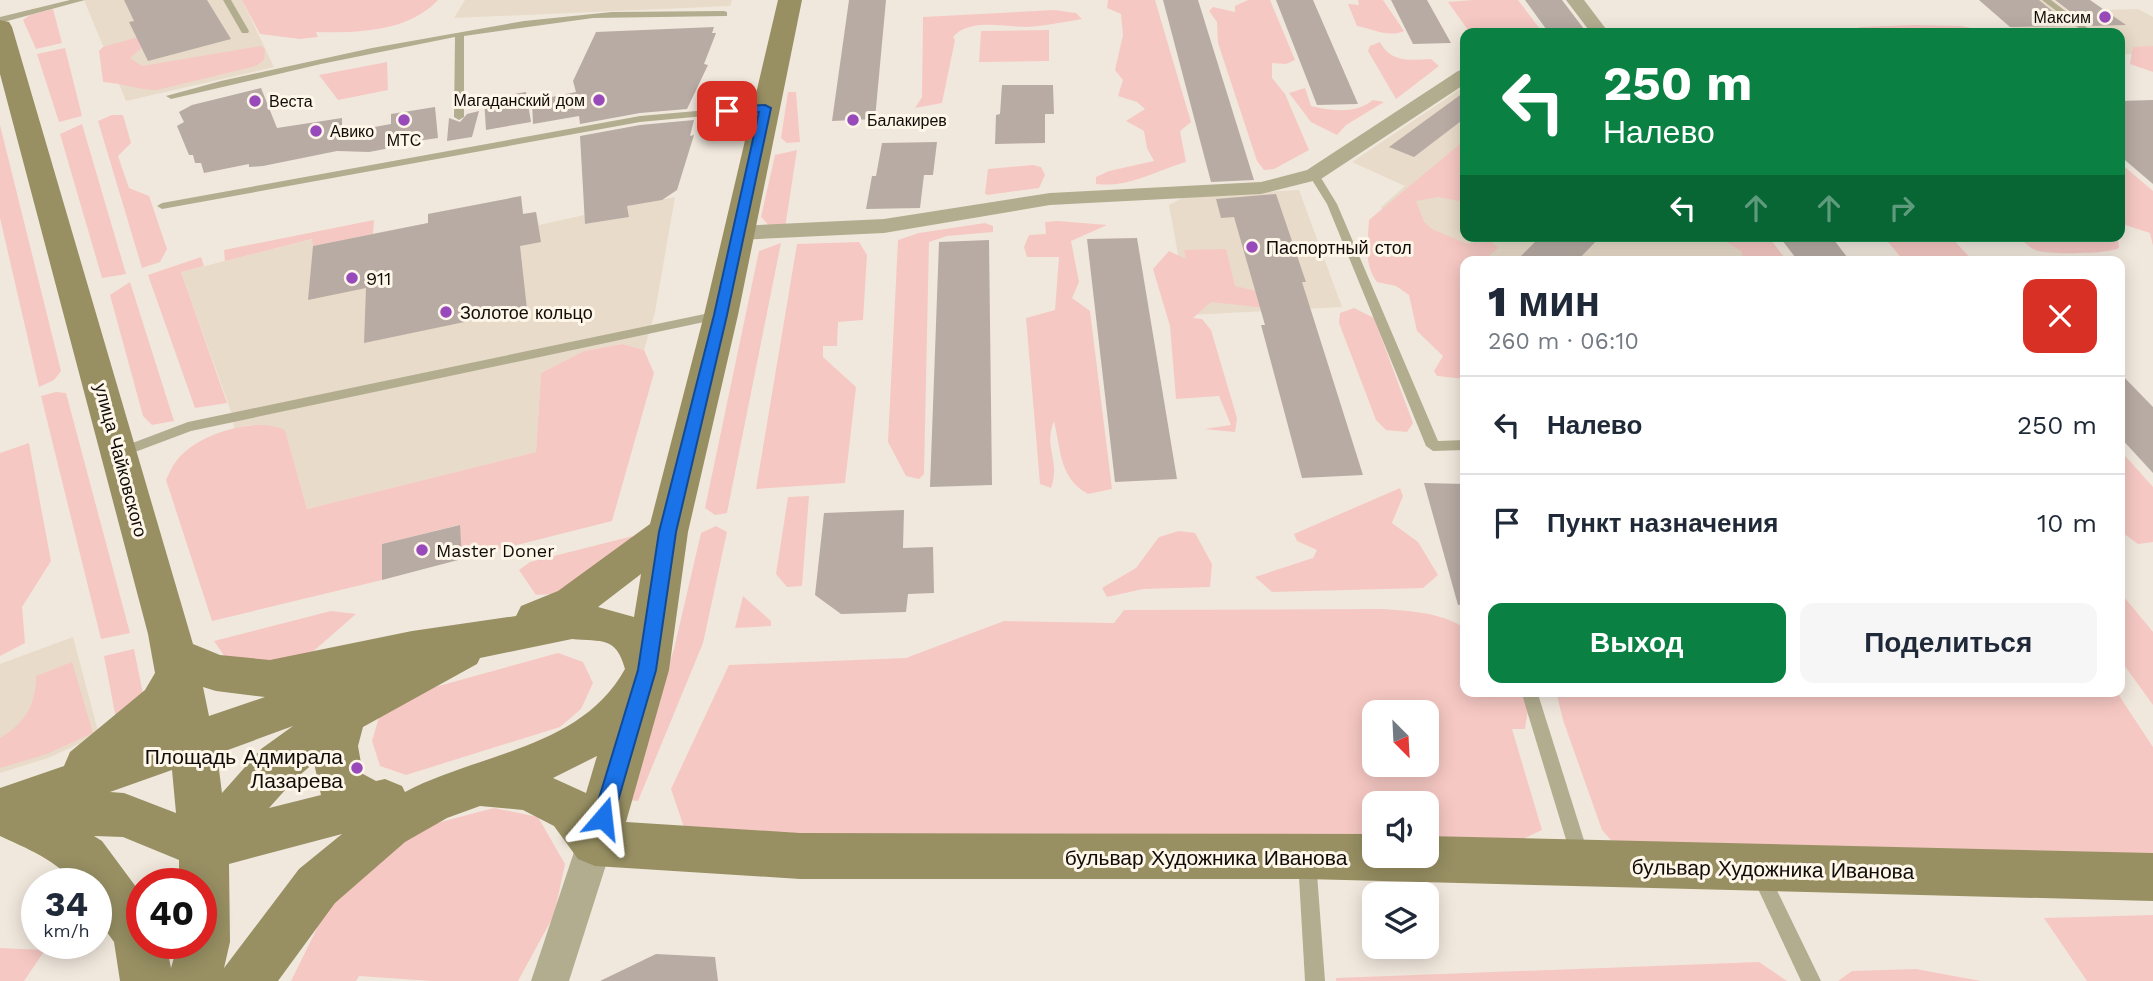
<!DOCTYPE html>
<html lang="ru">
<meta charset="utf-8">
<style>
body{margin:0;font-family:"Work Sans",sans-serif;background:#f6f6f7;color:#1f2937;height:100vh;display:flex;flex-direction:column;font-size:26px;white-space:nowrap}
*{box-sizing:border-box;margin:0}
p{font-size:23px;color:#747a83}
.icon{flex:none;width:38px;height:38px;fill:none;stroke:currentColor;stroke-width:2;stroke-linecap:round;stroke-linejoin:round}
.map{position:relative;flex:1;overflow:hidden}
.sheet{position:absolute;left:1460px;top:256px;width:665px;height:441px;display:flex;flex-direction:column;background:#fff;border-radius:14px;box-shadow:0 4px 18px #0003}
.sheet>*{flex:none}
.banner{position:absolute;left:1460px;top:28px;width:665px;height:214px;border-radius:14px;box-shadow:0 4px 18px #0003;background:#0b8043;color:#fff;overflow:hidden}
.needle{width:46px;rotate:156deg}
.tools{position:absolute;left:1362px;top:700px;display:grid;gap:14px}
.tools a{display:grid;place-items:center;width:77px;height:77px;border-radius:14px;background:#fff;box-shadow:0 4px 18px #0003;font-size:35px}
.speed{position:absolute;left:21px;top:868px;display:flex;gap:14px;font-size:35px;font-weight:700;text-align:center}
.speed>*{display:grid;place-content:center;width:91px;height:91px;border-radius:50%;background:#fff;box-shadow:0 4px 18px #0003;line-height:1}
.speed small{font-size:18px;font-weight:400}
.speed .limit{border:10px solid #d22;background:#fff;color:#111}
.pin{position:absolute;display:grid;place-items:center;width:60px;height:60px;color:#fff;margin:-30px;border-radius:14px;box-shadow:0 4px 10px #0006}
.me{position:absolute;width:77px;margin:-38px;rotate:17deg;stroke-linejoin:round;filter:drop-shadow(0 0 5px #0008)}
.turn{display:flex;align-items:center;gap:24px;height:147px;padding:0 28px;font-size:32px}
.turn .icon{width:91px;height:91px;stroke-width:2.5}
.turn b{display:block;font-size:49px;line-height:60px}
.lanes{display:flex;align-items:center;height:66px;padding:0 28px;background:#0003;justify-content:center;gap:35px;direction:ltr}
.lanes .off{opacity:.35}
.round{display:grid;place-items:center;flex:none;width:74px;height:74px;border-radius:14px;background:#f6f6f7}
.head{display:flex;align-items:center;justify-content:space-between;height:119px;padding:0 28px}
h1{font-size:42px;font-weight:800;line-height:52px}
.button{display:flex;gap:14px;margin-top:auto;padding:14px 28px}
.button a{flex:1;height:80px;border-radius:14px;background:#0b8043;color:#fff;font-size:28px;font-weight:800;line-height:80px;text-align:center}
.button a+a{background:#f6f6f7;color:#1f2937}
ul{padding:0;list-style:none}
li{display:flex;align-items:center;gap:21px;height:98px;padding:0 28px;border-top:2px solid #e0e1e3}
li div{flex:1}
li b{display:block;font-size:26px}
li em{font-style:normal}
.map>svg:first-child{display:block}
</style>
<div class="map">
<svg width="2153" height="981" viewBox="0 0 2153 981">
<rect width="100%" height="100%" fill="#f1e8dd"/>
<g fill="#e8dbc9">
<polygon points="84,0 242,0 274,67 126,101"/>
<polygon points="465,0 732,0 730,6 454,18"/>
<polygon points="1979,0 2054,0 2068,11 2138,9 2153,17 2153,54 2119,54 2119,33 2018,33"/>
<polygon points="1465,86 1465,236 1740,236 1757,261 1465,261 1465,344 1442,344 1381,207 1405,186 1352,162"/>
<polygon points="1299,190 1342,307 1189,315 1169,205 1186,196"/>
<polygon points="521,196 523,214 536,212 539,225 584,215 587,224 629,217 627,206 675,197 655,312 644,350 623,344 584,351 541,373 536,452 307,509 285,430 248,425 234,429 233,417 181,272 313,239 313,245 428,223 428,214"/>
<polygon points="73,637 99,735 48,758 0,773 0,664"/>
</g>
<g fill="#f6c8c3" fill-rule="evenodd">
<path d="M242,0H438C408,32 358,33 316,32L318,37L300,39L260,34Z"/>
<path d="M1108,0H1155L1191,122L1180,131L1186,162C1155,171 1129,188 1096,184V177L1109,171L1154,161L1147,148L1144,131L1126,121L1145,109L1137,102L1118,96L1123,80L1115,70L1123,35L1121,14L1107,8Z"/>
<polygon points="1248,0 1270,0 1295,60 1286,64 1272,63 1272,78 1285,94 1309,150 1274,169 1264,170 1257,161 1218,43 1217,22 1209,11 1213,7 1235,12 1235,6"/>
<path d="M1358,0H1383L1404,31C1388,38 1373,29 1357,26L1348,4L1359,5Z"/>
<polygon points="1473,0 1518,0 1543,33 1470,33 1448,2"/>
<polygon points="53,9 62,43 36,49 23,20 30,15"/>
<path d="M1054,10L1076,13L1082,19C1064,22 1045,26 1027,27C1003,27 970,18 953,37L955,40L942,103L915,108L922,97L923,17Z"/>
<polygon points="1913,25 1961,26 1997,33 1852,33 1853,29 1861,27"/>
<polygon points="1049,30 1049,61 979,62 981,31"/>
<path d="M142,36L145,45L130,58L142,66L261,46L265,49L264,60L256,66L157,90C139,90 122,83 103,82L99,51L103,47Z"/>
<path d="M1380,42C1391,63 1410,60 1431,59L1439,66L1396,99L1368,51L1370,46Z"/>
<polygon points="2153,46 2153,72 2130,64 2133,47"/>
<polygon points="65,48 82,116 59,122 37,54"/>
<polygon points="387,62 388,90 338,100 319,75"/>
<path d="M1305,88L1311,106C1331,111 1356,114 1373,100L1384,102L1346,125L1337,135L1311,122L1289,93Z"/>
<polygon points="788,92 796,92 800,142 787,143 781,138"/>
<polygon points="112,115 123,115 131,143 118,156 129,188 149,196 167,249 160,262 142,268 98,121"/>
<polygon points="82,124 126,274 102,278 60,134"/>
<polygon points="0,125 61,371 54,380 39,387 0,218"/>
<path d="M1460,144L1465,145V202L1438,197L1416,201L1424,222L1432,229L1467,244L1489,239L1498,248L1483,261H1465V278L1459,283L1465,288V379L1437,376L1434,371L1443,356L1417,331L1409,295L1396,286L1377,282C1363,263 1368,242 1369,220Z"/>
<polygon points="797,150 785,228 772,229 761,217 775,155"/>
<polygon points="2119,162 2153,191 2153,246 2150,233 2119,223 2119,212 2126,213 2119,204"/>
<polygon points="1033,165 1041,167 1045,175 1039,188 987,195 985,193 988,169"/>
<polygon points="374,220 373,234 313,246 312,239 225,261 224,250"/>
<path d="M1058,221L1107,225L1071,241L1079,282L1072,298L1090,311L1112,489L1088,494C1059,478 1061,450 1054,421C1043,448 1061,461 1051,488L1040,484L1026,318L1055,310L1059,257H1027L1024,247L1029,235L1046,234L1045,222Z"/>
<polygon points="985,223 993,226 993,232 947,236 929,242 924,474 919,479 906,476 888,442 898,240 919,233"/>
<polygon points="1717,236 1768,236 1787,261 1745,261 1741,251"/>
<polygon points="1883,236 1950,236 1973,261 1904,261"/>
<path d="M2017,236H2105L2118,240L2119,248C2109,254 2047,255 2035,250C2029,247 2023,241 2017,236Z"/>
<polygon points="859,242 867,255 863,320 838,322 837,346 823,346 823,357 856,387 845,483 756,489 797,244"/>
<polygon points="781,243 727,513 715,515 705,508 759,251"/>
<polygon points="1226,249 1235,286 1273,295 1267,308 1211,302 1193,318 1202,319 1211,330 1237,418 1235,432 1204,429 1231,425 1219,396 1176,399 1170,326 1153,269 1169,251 1186,259 1184,250"/>
<polygon points="201,257 204,266 181,272 227,403 195,408 148,275"/>
<polygon points="130,282 174,421 152,425 143,416 110,295"/>
<polygon points="1354,308 1374,318 1413,423 1407,432 1386,430 1376,420 1339,323 1340,313"/>
<path d="M623,344L644,350L654,373L612,521L462,559L459,525L382,544V580L212,621L166,480C169,474 172,466 177,460C197,434 255,416 285,430L307,509L536,452L541,373L584,351Z"/>
<polygon points="56,392 66,393 130,633 101,639 41,396"/>
<polygon points="29,443 51,561 22,607 25,643 0,656 0,453"/>
<polygon points="2119,449 2153,487 2153,542 2138,544 2119,530"/>
<polygon points="1400,488 1403,496 1392,523 1418,542 1438,575 1423,588 1272,592 1255,577 1313,558 1317,550 1297,541 1294,534"/>
<polygon points="809,496 802,586 787,587 776,574 788,497"/>
<polygon points="716,526 727,532 703,643 638,801 626,800 674,649 701,533"/>
<polygon points="1179,531 1195,533 1212,564 1210,587 1143,589 1107,597 1102,588 1136,568 1159,537"/>
<polygon points="633,536 617,560 554,594 536,595 519,570 530,562"/>
<polygon points="2119,591 2153,632 2153,705 2119,658"/>
<polygon points="743,596 771,621 771,626 735,628"/>
<path d="M1381,609C1410,611 1440,612 1465,628V691H1520L1528,709L1525,729H1512L1542,830L1508,846L1426,845V803H1374V844L688,839L671,789L729,665L906,658L1004,621L1114,623L1124,610ZM1374,712H1426V765H1374Z"/>
<polygon points="331,611 356,614 309,655 280,665 227,660 214,641"/>
<polygon points="134,649 143,694 116,719 104,656"/>
<polygon points="558,653 583,662 593,683 581,709 560,727 406,775 380,766 372,741 380,714 406,695"/>
<path d="M72,662L93,733L47,754L0,768V738C25,723 36,705 36,676Z"/>
<polygon points="1556,691 2116,691 2153,747 2153,859 1617,847 1602,830 1563,720"/>
<polygon points="494,808 538,817 565,864 554,915 518,981 432,981 359,976 356,981 291,981 330,902 410,830"/>
<polygon points="2153,915 2153,981 2087,981 2044,918"/>
<polygon points="0,948 45,950 24,981 0,981"/>
<polygon points="1759,962 1787,981 1336,981 1336,978"/>
<polygon points="1916,969 1981,981 1838,981 1852,971"/>
</g>
<g fill="#b8aba4">
<polygon points="124,0 207,0 231,39 148,61 129,22 134,21"/>
<polygon points="849,0 886,0 875,119 832,121"/>
<polygon points="1163,0 1198,0 1254,180 1211,182"/>
<polygon points="1276,0 1313,0 1358,104 1317,105"/>
<polygon points="1391,0 1427,0 1451,43 1413,44"/>
<polygon points="1525,0 1562,0 1587,33 1549,33"/>
<polygon points="1979,0 2039,0 2071,26 2010,27"/>
<polygon points="2055,0 2090,0 2126,25 2089,26"/>
<polygon points="714,27 712,33 716,33 704,64 708,65 687,109 640,113 580,124 579,116 533,124 532,101 576,92 573,81 596,32"/>
<polygon points="1002,85 1053,85 1054,114 1045,114 1045,143 995,144 996,115 1000,114"/>
<polygon points="261,88 277,128 342,118 342,130 369,128 391,124 391,114 435,107 438,138 389,145 385,149 369,152 337,151 263,166 249,167 249,164 204,173 201,163 195,163 193,155 189,155 177,126 184,122 179,112 192,105"/>
<polygon points="526,92 531,122 486,130 484,99"/>
<polygon points="1463,93 1465,118 1414,157 1389,147"/>
<polygon points="2153,100 2153,184 2119,155 2119,101"/>
<polygon points="479,111 472,137 447,141 449,118 460,122 467,114"/>
<polygon points="694,120 690,136 694,135 677,190 662,200 627,206 629,217 585,224 580,136 640,125"/>
<polygon points="937,142 933,175 924,175 920,208 866,209 872,176 876,176 882,143"/>
<polygon points="1276,194 1306,282 1302,282 1363,475 1302,478 1261,325 1265,325 1234,217 1221,218 1216,199"/>
<polygon points="521,196 523,214 536,212 541,242 520,246 527,309 364,343 366,288 308,300 313,246 428,223 428,214"/>
<polygon points="1541,236 1601,236 1577,261 1516,261"/>
<polygon points="1779,236 1831,236 1850,261 1798,261"/>
<polygon points="1137,238 1177,479 1115,482 1087,239"/>
<polygon points="989,240 992,485 930,487 939,242"/>
<polygon points="2119,372 2153,407 2153,473 2119,436"/>
<polygon points="1424,483 1465,484 1465,604 1458,605"/>
<polygon points="904,510 903,548 933,547 934,593 908,594 906,612 841,614 815,595 824,513"/>
<polygon points="460,525 462,559 382,580 382,544"/>
<polygon points="656,954 715,957 718,981 600,981"/>
</g>
<g fill="none" stroke-linecap="round" stroke-linejoin="round">
<g fill="#b3ad90" fill-rule="evenodd">
<polygon points="70,0 85,0 0,23 0,17"/>
<polygon points="223,0 231,0 249,31 248,33 242,33"/>
<polygon points="2042,0 2051,0 2094,33 2085,33"/>
<polygon points="724,11 727,12 727,16 593,18 464,36 464,117 459,120 454,117 455,37 321,64 171,99 166,96 221,81 372,48 524,21 612,12"/>
<polygon points="765,105 770,108 768,110 640,122 162,209 157,206 162,203 640,116"/>
<polygon points="1314,172 1318,173 1337,204 1438,441 1465,440 1465,450 1433,451 1426,446 1327,204 1309,175"/>
<polygon points="719,311 725,315 723,318 191,431 119,458 112,453 114,450 188,422"/>
<polygon points="1521,691 1537,691 1589,856 1586,862 1580,864 1574,862 1571,856"/>
<polygon points="1307,851 1313,854 1316,860 1325,981 1305,981 1298,860 1301,854"/>
<polygon points="1761,867 1767,870 1821,981 1801,981 1752,876 1755,870"/>
</g>
<g fill="#b3ad90" fill-rule="evenodd">
<polygon points="1566,0 1584,0 1609,33 1591,33"/>
<polygon points="1465,69 1465,84 1321,179 1261,194 1050,205 884,233 738,240 730,238 727,233 730,228 738,226 884,219 1050,193 1261,182 1307,170 1458,71"/>
<polygon points="595,826 608,831 613,843 569,981 531,981 577,843 582,831"/>
</g>
<path fill="#989063" fill-rule="evenodd" d="M778,0H802L738,315L688,532L669,670L626,822L800,833L1374,834V856H1426V836L2153,853V901L1306,879H800L595,866L578,859L554,826L523,810L480,806L447,818L405,842L335,903L278,981H120L114,942L96,917V884H74C58,860 25,848 0,836V788L64,766L70,752L145,690L155,673L148,634L0,74V20L9,22L12,27L193,644L220,655L270,660L412,631L516,616L521,606L558,591L650,524L704,315ZM641,574L634,617L598,607ZM572,639C602,642 616,636 625,669C581,749 478,753 405,792L402,786L385,779L376,781L363,774L358,746L363,727L477,664L480,658ZM203,687L216,691L265,697L209,716ZM293,726L261,749L222,793L217,754ZM597,756L586,793L553,778ZM314,763L321,795L269,808L295,779ZM172,770L176,813L124,793L110,792ZM342,834L299,869L224,968L230,942L229,864ZM94,836L123,837L179,860V884H201V943H178L171,968L166,943H142V895L102,841Z"/>
</g>
<polygon fill="#1a73e8" stroke="#114b97" stroke-width="2" points="765,105 771,108 727,315 676,532 656,670 613,818 610,825 603,827 596,825 593,818 638,670 659,532 714,315 759,112 727,114 721,111 727,107"/>
<g fill="#994aba" stroke="#fff6ea" stroke-width="2.5">
<circle cx="2105" cy="17" r="7"/>
<circle cx="599" cy="100" r="7"/>
<circle cx="255" cy="101" r="7"/>
<circle cx="404" cy="120" r="7"/>
<circle cx="853" cy="120" r="7"/>
<circle cx="316" cy="131" r="7"/>
<circle cx="1252" cy="247" r="7"/>
<circle cx="352" cy="278" r="7"/>
<circle cx="446" cy="312" r="7"/>
<circle cx="422" cy="550" r="7"/>
<circle cx="357" cy="768" r="7"/>
</g>
<g text-anchor="middle" dominant-baseline="central" stroke-width="6" stroke-linejoin="round" paint-order="stroke">
<g font-size="16" fill="#100d09" stroke="#fff6ea" text-anchor="start">
<text x="2091" y="17" text-anchor="end">Максим</text>
<text x="585" y="100" text-anchor="end">Магаданский дом</text>
<text x="269" y="101">Веста</text>
<text x="867" y="120">Балакирев</text>
<text x="330" y="131">Авико</text>
<text x="404" y="140" text-anchor="middle">МТС</text>
</g>
<g font-size="18" fill="#100d09" stroke="#fff6ea" text-anchor="start">
<text x="1266" y="247">Паспортный стол</text>
<text x="366" y="278">911</text>
<text x="460" y="312">Золотое кольцо</text>
<text x="436" y="550">Master Doner</text>
</g>
<g font-size="18" fill="#100d09" stroke="#fff6ea">
<text transform="translate(121 460) rotate(75)">улица Чайковского</text>
</g>
<g font-size="21" fill="#100d09" stroke="#fff6ea" text-anchor="end">
<text x="343" y="756">Площадь Адмирала<tspan x="343" dy="24">Лазарева</tspan></text>
</g>
<g font-size="21" fill="#100d09" stroke="#fff6ea">
<text x="1206" y="857">бульвар Художника Иванова</text>
<text transform="translate(1773 869) rotate(1)">бульвар Художника Иванова</text>
</g>
</g>
</svg>
<div class="tools">
<a><svg class="needle" viewBox="-14 -14 28 28"><path d="M0-13l5 13h-10z" fill="#e53935"/><path d="M0 13l5-13h-10z" fill="#747a83"/></svg></a>
<a><svg class="icon" aria-label="sound" viewBox="0 0 24 24"><path d="M4 9h4l5-4v14l-5-4H4zM17 9q2 3 0 6"/></svg></a>
<a><svg class="icon" aria-label="layers" viewBox="0 0 24 24"><path d="M12 4l9 5-9 5-9-5zM3 14l9 5 9-5"/></svg></a>
</div>
<div class="speed"><div>34<small>km/h</small></div><div class="limit">40</div></div>
<div class="pin" style="left:727px;top:111px;background:#d93025"><svg class="icon" aria-label="arrive" viewBox="0 0 24 24"><path d="M6 21V4h12l-3 4 3 4H6"/></svg></div>
<svg class="me" style="left:603px;top:818px" viewBox="-20 -20 40 40"><path d="M0-17L14 15 0 8-14 15z" fill="#1a73e8" stroke="#fff" stroke-width="4"/></svg>
<div class="banner">
<div class="turn"><svg class="icon" aria-label="left" viewBox="0 0 24 24"><path d="M17 20v-9H6M10 6l-5 5 5 5"/></svg><div><b>250 m</b>Налево</div></div>
<div class="lanes"><svg class="icon" aria-label="left" viewBox="0 0 24 24"><path d="M17 20v-9H6M10 6l-5 5 5 5"/></svg><svg class="icon off" aria-label="ahead" viewBox="0 0 24 24"><path d="M12 20V5M6 11l6-6 6 6"/></svg><svg class="icon off" aria-label="ahead" viewBox="0 0 24 24"><path d="M12 20V5M6 11l6-6 6 6"/></svg><svg class="icon off" aria-label="right" viewBox="0 0 24 24"><path d="M7 20v-9h11M14 6l5 5-5 5"/></svg></div>
</div>
<section class="sheet">
<div class="head"><div><h1>1 мин</h1><p>260 m · 06:10</p></div><a class="round" style="background:#d93025;color:#fff"><svg class="icon" aria-label="close" viewBox="0 0 24 24"><path d="M6 6l12 12M18 6L6 18"/></svg></a></div>
<ul>
<li><svg class="icon" aria-label="left" viewBox="0 0 24 24"><path d="M17 20v-9H6M10 6l-5 5 5 5"/></svg><div><b>Налево</b></div><em>250 m</em></li>
<li><svg class="icon" aria-label="arrive" viewBox="0 0 24 24"><path d="M6 21V4h12l-3 4 3 4H6"/></svg><div><b>Пункт назначения</b></div><em>10 m</em></li>
</ul>
<div class="button"><a>Выход</a><a>Поделиться</a></div>
</section>
</div>
